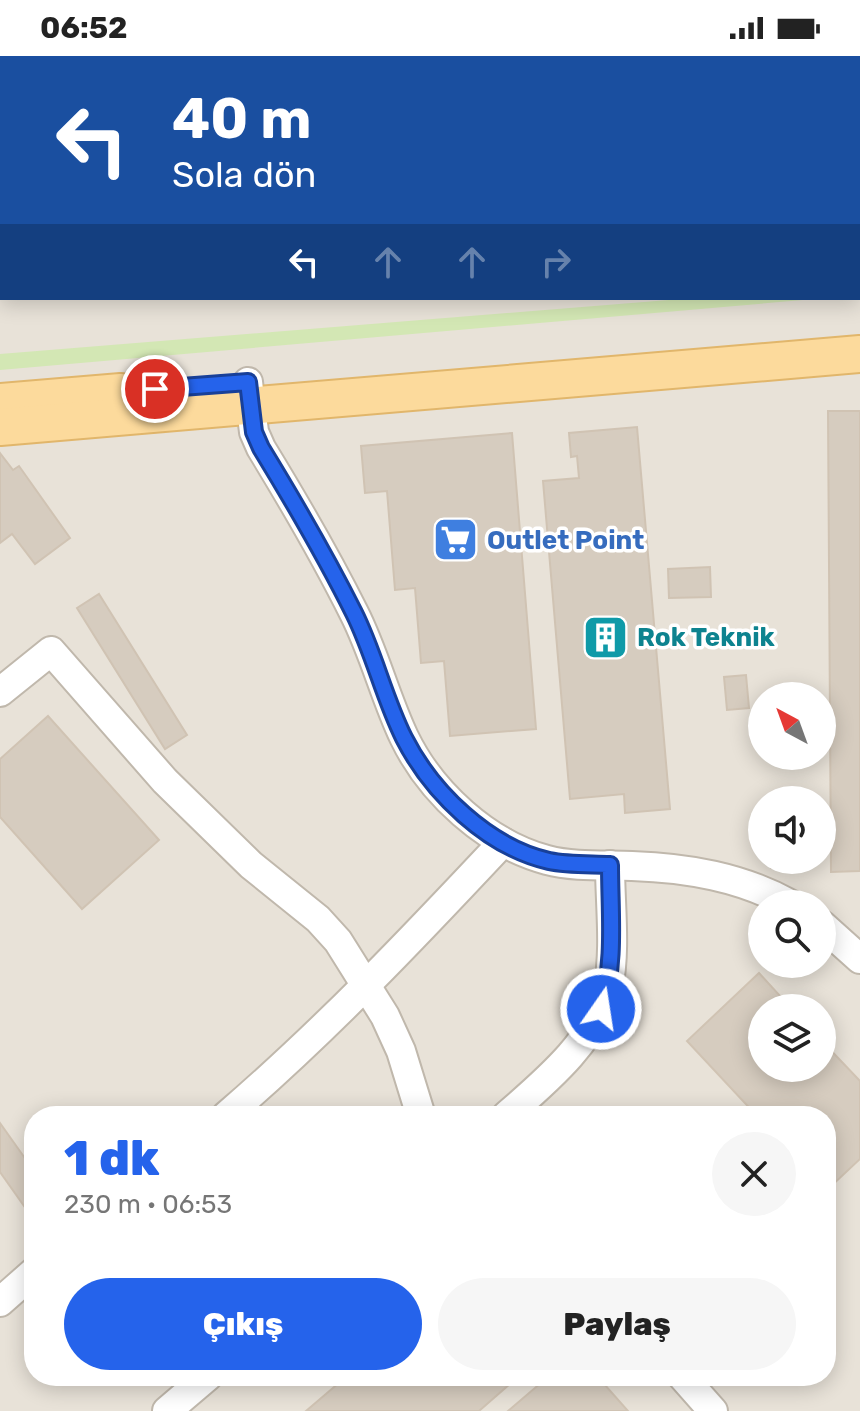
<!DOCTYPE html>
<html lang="tr">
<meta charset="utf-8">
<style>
body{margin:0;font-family:Rubik,sans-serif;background:#f6f6f6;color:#222;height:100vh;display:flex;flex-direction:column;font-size:30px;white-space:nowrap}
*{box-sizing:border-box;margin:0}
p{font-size:26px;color:#767676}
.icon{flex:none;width:44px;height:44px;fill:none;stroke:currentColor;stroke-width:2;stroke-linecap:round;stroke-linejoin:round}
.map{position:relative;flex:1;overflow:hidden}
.panel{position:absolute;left:24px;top:1050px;width:812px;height:280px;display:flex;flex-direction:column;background:#fff;border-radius:32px;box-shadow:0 4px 20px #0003}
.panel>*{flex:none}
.guide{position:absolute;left:0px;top:0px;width:860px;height:244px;box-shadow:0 4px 20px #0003;background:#1a4fa0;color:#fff;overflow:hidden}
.needle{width:52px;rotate:319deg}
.tools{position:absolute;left:748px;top:626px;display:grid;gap:16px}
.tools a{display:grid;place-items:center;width:88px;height:88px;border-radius:50%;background:#fff;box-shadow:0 4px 20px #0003;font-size:40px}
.pin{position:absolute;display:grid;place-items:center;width:68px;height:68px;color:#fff;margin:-34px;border:4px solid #fff;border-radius:50%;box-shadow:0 2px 8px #0007}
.me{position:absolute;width:88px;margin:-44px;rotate:13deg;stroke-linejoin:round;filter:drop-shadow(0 0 6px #0008)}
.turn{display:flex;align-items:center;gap:28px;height:168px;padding:0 40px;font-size:36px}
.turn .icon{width:104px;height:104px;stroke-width:2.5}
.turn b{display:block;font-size:56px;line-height:68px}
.lanes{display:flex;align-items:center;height:76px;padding:0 40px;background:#0003;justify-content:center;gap:40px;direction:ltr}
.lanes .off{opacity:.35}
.round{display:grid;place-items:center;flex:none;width:84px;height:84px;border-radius:42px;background:#f6f6f6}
.overview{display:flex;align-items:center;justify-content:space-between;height:136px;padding:0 40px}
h1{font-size:48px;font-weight:800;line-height:60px;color:#2563eb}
.button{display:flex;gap:16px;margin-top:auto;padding:16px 40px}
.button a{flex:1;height:92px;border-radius:48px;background:#2563eb;color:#fff;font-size:32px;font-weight:800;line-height:92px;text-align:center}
.button a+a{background:#f6f6f6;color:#222}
.status{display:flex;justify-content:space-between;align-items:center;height:56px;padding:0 40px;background:#fff;direction:ltr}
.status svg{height:22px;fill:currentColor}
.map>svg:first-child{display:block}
</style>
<div class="status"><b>06:52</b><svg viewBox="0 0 49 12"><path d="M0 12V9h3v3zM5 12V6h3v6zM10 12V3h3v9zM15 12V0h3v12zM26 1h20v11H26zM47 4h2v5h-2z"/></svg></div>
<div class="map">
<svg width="860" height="1355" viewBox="0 0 860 1355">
<rect width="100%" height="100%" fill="#f4f0ea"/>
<path fill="#e8e2d8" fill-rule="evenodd" d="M0,0H860V1355H0ZM2,2H858V242H2ZM762,640H822V700H762ZM762,744H822V804H762ZM762,848H822V908H762ZM762,952H822V1012H762ZM34,1060H826V1320H34Z"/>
<g fill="#d3e7b4">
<polygon points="0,0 860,0 860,31 858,2 2,2 0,84"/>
<polygon points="693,242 826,242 0,314 0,298"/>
</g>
<g fill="#d6ccbf" stroke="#d0c3b3" stroke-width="2">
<polygon points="828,355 860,355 860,815 831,816"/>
<polygon points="637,371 670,753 625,757 624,738 570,743 543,425 579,422 577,400 571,401 569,377"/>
<polygon points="512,377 536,673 450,680 444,605 421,607 415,532 395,534 387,435 365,437 361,390"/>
<polygon points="0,397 13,414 19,410 70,482 35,508 12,478 0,487"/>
<polygon points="710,511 711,541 669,542 668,513"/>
<polygon points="99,538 187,679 165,693 77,552"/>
<polygon points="746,619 749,652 727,654 724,621"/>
<polygon points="48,660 159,784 82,853 0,761 0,703"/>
<polygon points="770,804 803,804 803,810 771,812"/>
<polygon points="759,917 791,952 762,952 762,1012 822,1012 822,985 860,1025 860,1103 827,1134 826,1060 757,1060 687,985"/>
<polygon points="0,1067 34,1115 34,1153 29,1157 0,1116"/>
<polygon points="347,1320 519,1320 479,1355 306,1355"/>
<polygon points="549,1320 597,1320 628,1355 508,1355"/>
</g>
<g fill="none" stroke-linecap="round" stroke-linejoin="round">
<defs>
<g id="minor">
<path d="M248,326L254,376L261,392C294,446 326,501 354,557C374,596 385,641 404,681C431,737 487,788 547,804C573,811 605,809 632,810C688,812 741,821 790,848"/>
<polyline points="0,636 51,595 165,725 251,809 318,863 338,885 385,960 401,995 421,1060"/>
<polyline points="822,869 860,903"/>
<path d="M226,1060C325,975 414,881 503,786"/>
<path d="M506,1060C545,1026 596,984 608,932C616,893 610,849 610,809"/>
<polyline points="0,1246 34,1216"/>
<polyline points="682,1320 713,1355"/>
<polyline points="167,1355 208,1320"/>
</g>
<g id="major">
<polyline points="0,346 121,336"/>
<polyline points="0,371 860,298"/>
</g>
</defs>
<use href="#minor" stroke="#c0b8ac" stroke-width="32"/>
<use href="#major" stroke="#e1b66b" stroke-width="40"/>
<g stroke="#c1b39e" stroke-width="5" stroke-dasharray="4 4" stroke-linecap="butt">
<polyline points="858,39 860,39"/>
<polyline points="0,93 2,93"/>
</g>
<use href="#minor" stroke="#fff" stroke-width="28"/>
<use href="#major" stroke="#fcda9c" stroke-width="36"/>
</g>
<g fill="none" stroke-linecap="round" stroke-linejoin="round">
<defs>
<path id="route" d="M155,333L248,326L254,376L261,392C294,446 326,501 354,557C374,597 384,642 404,682C432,737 488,791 549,805C568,809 590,808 610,809C610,857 616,907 601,953"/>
</defs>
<use href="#route" stroke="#184099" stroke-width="20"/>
<use href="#route" stroke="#2563eb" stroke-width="14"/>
</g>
<defs>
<symbol id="supermarket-square" viewBox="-11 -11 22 22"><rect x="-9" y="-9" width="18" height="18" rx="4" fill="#3f7fe0" stroke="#fff"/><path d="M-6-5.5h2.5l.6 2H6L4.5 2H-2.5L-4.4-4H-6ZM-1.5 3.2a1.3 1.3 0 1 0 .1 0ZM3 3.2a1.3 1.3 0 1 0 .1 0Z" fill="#fff"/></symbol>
<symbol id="building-square" viewBox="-11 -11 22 22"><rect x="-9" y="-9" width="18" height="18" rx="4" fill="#0f9aa8" stroke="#fff"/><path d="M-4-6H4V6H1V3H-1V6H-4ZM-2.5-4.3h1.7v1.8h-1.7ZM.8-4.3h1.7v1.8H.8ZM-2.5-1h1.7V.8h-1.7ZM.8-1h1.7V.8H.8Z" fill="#fff"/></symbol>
</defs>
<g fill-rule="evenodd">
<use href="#supermarket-square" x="430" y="458" width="51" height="51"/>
<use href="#building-square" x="580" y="556" width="51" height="51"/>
</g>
<g text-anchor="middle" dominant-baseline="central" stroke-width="7" stroke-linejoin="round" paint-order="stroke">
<g font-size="26" font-weight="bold" fill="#366cbe" stroke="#fff" text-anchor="start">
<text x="487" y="484">Outlet Point</text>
</g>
<g font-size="26" font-weight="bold" fill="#0d838f" stroke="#fff" text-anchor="start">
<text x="637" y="581">Rok Teknik</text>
</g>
</g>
</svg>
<div class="tools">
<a><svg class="needle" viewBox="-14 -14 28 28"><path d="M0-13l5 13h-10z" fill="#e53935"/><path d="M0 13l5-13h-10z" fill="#767676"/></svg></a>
<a><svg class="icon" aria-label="sound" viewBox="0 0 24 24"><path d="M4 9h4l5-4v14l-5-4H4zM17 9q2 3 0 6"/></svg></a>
<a><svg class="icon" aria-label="search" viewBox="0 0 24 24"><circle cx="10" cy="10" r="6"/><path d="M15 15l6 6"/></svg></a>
<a><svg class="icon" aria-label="layers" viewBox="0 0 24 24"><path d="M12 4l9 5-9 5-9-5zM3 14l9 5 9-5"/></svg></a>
</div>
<div class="pin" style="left:155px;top:333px;background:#d93025"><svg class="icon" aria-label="arrive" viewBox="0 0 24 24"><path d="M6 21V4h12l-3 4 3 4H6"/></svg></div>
<svg class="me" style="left:601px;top:953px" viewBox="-20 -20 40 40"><circle r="17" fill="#2563eb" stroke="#fff" stroke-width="3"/><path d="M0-11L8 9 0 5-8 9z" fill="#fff"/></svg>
<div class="guide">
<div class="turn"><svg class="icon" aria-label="left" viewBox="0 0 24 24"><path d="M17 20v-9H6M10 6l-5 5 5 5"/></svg><div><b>40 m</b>Sola dön</div></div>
<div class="lanes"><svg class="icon" aria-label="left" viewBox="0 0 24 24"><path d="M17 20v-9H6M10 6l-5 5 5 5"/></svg><svg class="icon off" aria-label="ahead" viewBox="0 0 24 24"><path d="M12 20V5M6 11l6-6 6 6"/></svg><svg class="icon off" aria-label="ahead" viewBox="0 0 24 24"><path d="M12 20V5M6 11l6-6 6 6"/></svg><svg class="icon off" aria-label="right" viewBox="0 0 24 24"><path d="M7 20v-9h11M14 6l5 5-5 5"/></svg></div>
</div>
<section class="panel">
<div class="overview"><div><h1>1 dk</h1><p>230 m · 06:53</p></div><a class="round"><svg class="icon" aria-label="close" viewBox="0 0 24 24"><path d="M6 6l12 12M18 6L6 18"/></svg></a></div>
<div class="button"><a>Çıkış</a><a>Paylaş</a></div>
</section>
</div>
